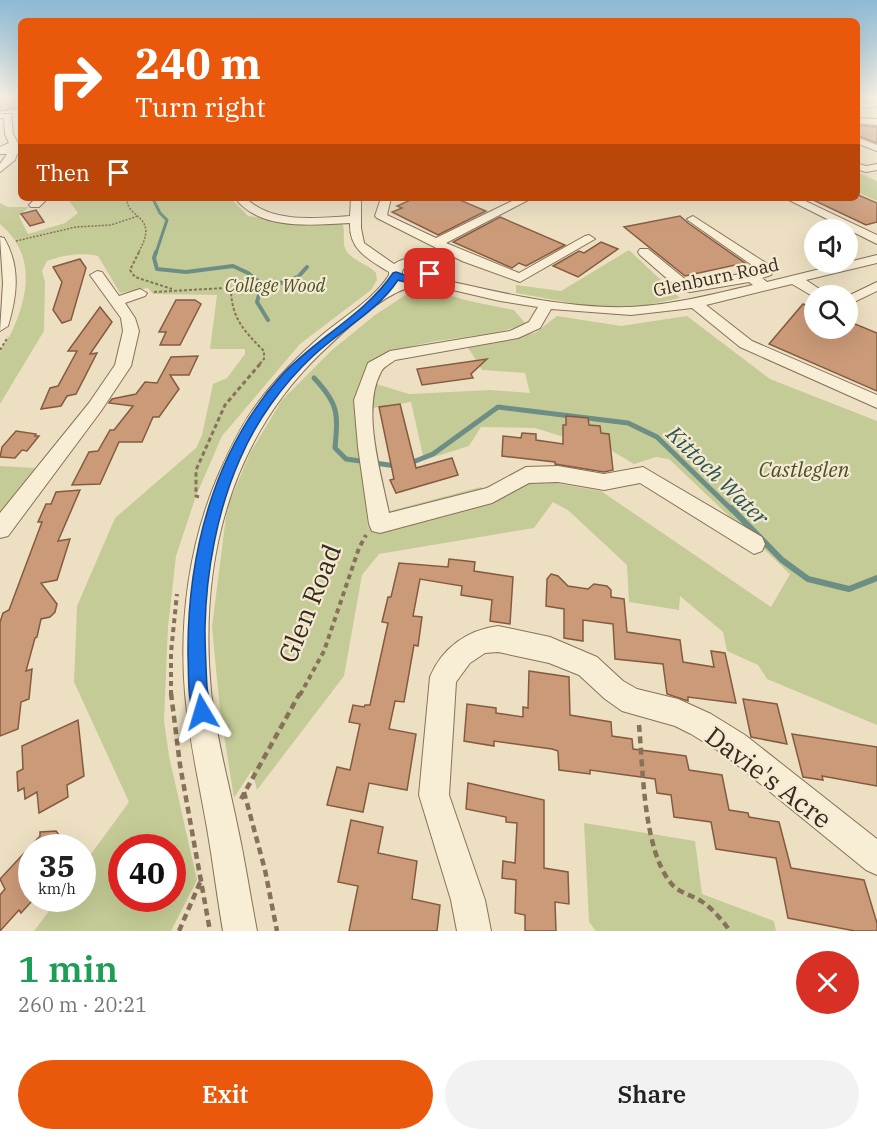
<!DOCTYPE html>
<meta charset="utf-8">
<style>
body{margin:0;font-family:"IBM Plex Serif",serif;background:#f2f2f2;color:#222;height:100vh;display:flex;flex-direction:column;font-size:22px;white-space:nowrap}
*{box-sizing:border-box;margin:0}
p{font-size:20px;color:#767676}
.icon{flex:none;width:33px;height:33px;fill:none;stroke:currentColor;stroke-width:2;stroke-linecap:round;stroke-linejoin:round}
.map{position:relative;height:931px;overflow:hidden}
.panel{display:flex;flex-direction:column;background:#fff;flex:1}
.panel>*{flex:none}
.guide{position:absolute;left:18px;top:18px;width:842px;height:183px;border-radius:9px;box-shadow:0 6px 24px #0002;background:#ea580c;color:#fff;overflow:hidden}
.fabs{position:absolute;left:804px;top:219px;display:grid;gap:12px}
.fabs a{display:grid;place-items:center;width:54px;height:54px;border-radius:50%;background:#fff;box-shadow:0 6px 24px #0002;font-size:30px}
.speed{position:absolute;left:18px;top:834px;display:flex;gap:12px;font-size:30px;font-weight:700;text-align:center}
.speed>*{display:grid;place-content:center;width:78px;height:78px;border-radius:50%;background:#fff;box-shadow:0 6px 24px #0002;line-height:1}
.speed small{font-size:15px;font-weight:400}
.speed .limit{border:9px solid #d22;background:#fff;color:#111}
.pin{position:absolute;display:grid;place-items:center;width:51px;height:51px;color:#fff;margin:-26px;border-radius:12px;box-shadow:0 3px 9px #0006}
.me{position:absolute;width:66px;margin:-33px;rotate:353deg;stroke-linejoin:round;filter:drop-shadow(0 0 4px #0008)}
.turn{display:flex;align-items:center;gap:21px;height:126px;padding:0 18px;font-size:27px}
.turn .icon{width:78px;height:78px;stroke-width:2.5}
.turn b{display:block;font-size:42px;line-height:51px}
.then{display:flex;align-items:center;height:57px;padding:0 18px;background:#0003;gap:12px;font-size:22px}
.round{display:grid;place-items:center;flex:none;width:63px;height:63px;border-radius:32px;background:#f2f2f2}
.summary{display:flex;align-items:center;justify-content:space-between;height:102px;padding:0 18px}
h1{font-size:36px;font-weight:600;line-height:45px;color:#1e9e55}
.action{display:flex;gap:12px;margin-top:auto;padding:12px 18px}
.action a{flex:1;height:69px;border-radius:36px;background:#ea580c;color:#fff;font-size:24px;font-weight:600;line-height:69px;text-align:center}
.action a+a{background:#f2f2f2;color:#222}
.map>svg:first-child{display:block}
</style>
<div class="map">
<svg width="877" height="931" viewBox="0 0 877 931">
<rect width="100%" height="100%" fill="#ede0c2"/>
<g fill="#c5cb96" fill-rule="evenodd">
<polygon points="857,172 877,181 877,201 857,192"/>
<path d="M67,198H230L248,216L285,221L342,223C346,231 342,240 345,248C349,260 369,264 376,273L377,280L371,290L300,344L222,436L196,496L176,556L168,627L164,721L169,756L197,880L171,931H34L58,899L82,898L83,865L129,802L74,682L77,606L115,518L196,448L202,435L213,384L227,378L245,354V349H210L217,295L153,294L148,288L120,293L98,256C82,252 63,255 47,261L42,271L45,282L44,331L0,404C0,391 0,365 0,353C3,345 10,337 13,329C30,291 34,253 0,224V203L8,207H29L19,216L28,234L65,223L78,213ZM122,848H172V898H122Z"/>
<polygon points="629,250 680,298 633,308 582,305 516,293 516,285 561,291"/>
<path d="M429,289L469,301L514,310L526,324C474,343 415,333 369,366L359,449L368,526L379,531L386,512L481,487L490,503L537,480L601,491L771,607L790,574L669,459L656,457L634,464L599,443L564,437L535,428L481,427L469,446L424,460L411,402L367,409L373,383L409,394L490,390L530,393L525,373L482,370L467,346L535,333L557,316L621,326L687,316L770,379L877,421V725L767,679L758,665L727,651L723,632L680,596L679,610L629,602L627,565L569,511L553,502L534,528L379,554L362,575L344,676L257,790L252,770L234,798L220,710L212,627L227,508L250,453L282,400L332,350L375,315L407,294Z"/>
<polygon points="0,466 35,468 0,513"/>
<polygon points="584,823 695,841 702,894 774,921 776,931 596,931 589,922"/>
</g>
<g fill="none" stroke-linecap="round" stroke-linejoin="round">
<polyline stroke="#6c8e85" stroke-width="3" points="155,198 154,201 160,213 167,220 156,253"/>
<g stroke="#6c8e85" stroke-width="4">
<polyline points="156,252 154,258 157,269 186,272 233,266 248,273 262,284 257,302 268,320"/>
<polyline points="260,290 298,277 307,267"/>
</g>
<g stroke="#6c8e85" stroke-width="5">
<path d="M314,378C339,404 338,414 335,448L346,459L396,466"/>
<polyline points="408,464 433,454 498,407 628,423 657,437 732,510"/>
</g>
<polyline stroke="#6c8e85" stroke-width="6" points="731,508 782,560 808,579 849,589 877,578"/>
</g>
<g fill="#cb9a78" stroke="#855b40" stroke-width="1.5">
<polygon points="7,97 21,98 21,108 0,111 0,100"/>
<polygon points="856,125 877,127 877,143 856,135"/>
<polygon points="856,194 877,203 877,222 866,225 809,198 856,198"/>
<polygon points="415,198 455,198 486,211 438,235 392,212 402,208 397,206"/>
<polygon points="36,210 44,222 30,226 21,214"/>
<polygon points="680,216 688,223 745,263 685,276 624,227"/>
<polygon points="500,217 565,245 526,266 519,263 512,268 453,242"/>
<polygon points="601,242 618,249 578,277 553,266 579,251 584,253"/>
<polygon points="80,259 86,268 71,320 62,323 53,310 62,282 53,267"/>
<polygon points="176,300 195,300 201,304 180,345 160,345 166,332 159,332"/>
<polygon points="803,304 814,308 814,328 848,328 848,321 877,333 877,391 769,344"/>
<polygon points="100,307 112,322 90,354 97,353 76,394 67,396 61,406 41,409 50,388 58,386 77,351 68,351"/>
<polygon points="198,356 189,375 170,375 179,389 159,417 153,417 142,442 119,442 100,484 72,485 89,452 98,451 110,430 114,430 133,406 109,403 112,399 136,394 145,382 157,383 171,357"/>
<polygon points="487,359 471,374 473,378 422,385 417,369"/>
<polygon points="400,404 416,468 452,458 458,475 396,493 390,480 394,479 379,407"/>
<polygon points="566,416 588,418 589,425 600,426 601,433 609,434 613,470 604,472 555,464 555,462 502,456 503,436 521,438 522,433 536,434 536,440 563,444 563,425 566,425"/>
<polygon points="16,431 36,434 35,436 39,436 27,451 22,450 15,458 0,457 2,447"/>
<polygon points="80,490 58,541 70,539 57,580 41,583 57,604 55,612 50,617 41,619 37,637 35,638 26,671 32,669 29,699 21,702 18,729 0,736 0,622 3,613 9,610 42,522 38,522 46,504 51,504 56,492"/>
<polygon points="449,559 475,562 474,571 513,577 510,624 490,621 492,600 461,595 462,586 420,579 413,616 422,617 418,646 414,645 404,702 395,701 389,729 416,734 407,790 369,783 363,812 327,805 337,767 350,770 360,724 349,722 353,705 364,707 365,705 370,705 388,623 382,622 388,597 391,597 399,563 448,567"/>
<polygon points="551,574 558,576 568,586 588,589 594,584 607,586 611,590 611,597 624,599 627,632 680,640 683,662 714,667 711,651 725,653 736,703 688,697 688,701 667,694 663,664 615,659 613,624 583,620 583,641 564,638 564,609 546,606 547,579"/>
<polygon points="529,671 569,677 570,715 611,722 612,736 632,739 633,749 686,756 689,770 722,775 729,810 748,813 749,817 779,822 791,868 864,880 877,923 877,931 855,931 788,918 776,858 716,849 711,822 674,817 671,795 657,793 655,779 590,770 590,774 559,770 558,751 552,749 494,741 494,746 464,741 467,704 496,708 496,713 523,717 523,707 528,708"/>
<polygon points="743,699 777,704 787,744 751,737"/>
<polygon points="78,720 84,776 67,785 68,797 39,813 37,792 25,799 24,788 18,791 17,772 23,769 22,746"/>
<polygon points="792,734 877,747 877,786 822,776 823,780 803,777"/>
<polygon points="468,783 544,800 544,868 568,872 569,904 555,902 556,931 525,931 525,915 515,913 516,880 502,878 503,861 515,863 517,823 506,822 506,817 466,809"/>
<polygon points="351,820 383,827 378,853 417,861 412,899 440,905 437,931 349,931 358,886 338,882"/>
<polygon points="56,831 69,848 32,848 32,901 21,913 19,910 0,931 0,895 5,889 0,879 40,836 40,832"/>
</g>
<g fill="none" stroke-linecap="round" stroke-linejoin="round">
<defs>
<g id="minor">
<polygon points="877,102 877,106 856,109 856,105"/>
<polygon points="0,114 11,114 13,134 18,143 21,143 21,152 17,154 15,160 0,172 0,164 7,154 0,154 0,147 9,143 5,134 4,118 0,118"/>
<polygon points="856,118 877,119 877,125 856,123"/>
<polygon points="856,137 877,145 877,151 856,143"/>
<polygon points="856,163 866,166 877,164 877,170 866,172 856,169"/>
<polygon points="36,198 48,198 39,207 31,207 29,205"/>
<path d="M235,198H246C271,224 317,218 350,216L351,198H361V228L364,243L394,264C408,255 427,256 438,269L435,278C498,292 565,309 631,307C672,305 713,294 753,285L749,282L690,292L679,289L640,255L638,252L640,249H648L691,284L759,270L689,221L687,219L693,216L772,267L774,270L771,275L762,278L767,282L877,255V263L806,280L830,296L814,297L792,284L706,305L752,341L877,395V408L740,347L692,308L631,315L551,309L540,328L518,338L395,360C390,364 383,367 381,372C361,409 381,473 389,513L487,488L526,467L558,466L604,474L643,467L762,537L765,544L762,551L754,554L640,483L604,490L558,482L529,483L492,503L380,533L372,531L369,524L358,447L354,400L368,363L390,351L510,331L529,322L538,307L500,301L423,283C382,292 350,326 320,354C228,443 199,566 211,691C216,736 228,780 237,824C245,860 250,895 257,931H223C217,897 213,862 207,828C199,783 189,739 185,693C179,620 189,544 218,476C229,451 241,425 257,404C276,378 298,356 322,335C345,316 374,299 389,275V272C368,259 349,250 350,223C312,225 260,231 235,198ZM418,266L424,270V273L399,282L403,269L410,266Z"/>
<polygon points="381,198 391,198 387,215 436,238 518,198 532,198 446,243 519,273 585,236 589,235 595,239 520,282 462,261 377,218 375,216"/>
<polygon points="785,198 799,198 877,235 877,244"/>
<path d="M0,237L4,238C21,267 17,296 8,326L0,331L3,283Z"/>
<polygon points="97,271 102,272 119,296 140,289 147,293 145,296 125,303 135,318 139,331 131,366 101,411 8,536 0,538 0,513 89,403 115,365 123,331 121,318 90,275"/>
<polygon points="877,282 877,291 848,305 848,296"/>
<path d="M498,626L550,637L597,657L623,681L637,689L678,699L711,714L745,735L877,839V875L866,870L725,755L691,734L675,726L622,711L605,699L579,675L549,663L498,652L485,653L470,663L456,682L449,795L485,900L491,931H457L451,900L419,795L430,677C442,648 467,630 498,626Z"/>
</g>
</defs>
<use href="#minor" stroke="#87715a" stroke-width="2"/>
<g stroke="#87715a" stroke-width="1.5" stroke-dasharray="2 1.5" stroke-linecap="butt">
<path d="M127,198C126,220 161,214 138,253"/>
<polyline points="16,241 76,227 111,225 138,216"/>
</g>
<g stroke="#87715a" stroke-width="2" stroke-dasharray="3 2" stroke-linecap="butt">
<polyline points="139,252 130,270 135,277 172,289"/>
<path d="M154,292L225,288L231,291C232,319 245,332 264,351V359L258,366"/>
<polyline points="0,350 8,337"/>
</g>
<polyline stroke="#87715a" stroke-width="3" stroke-dasharray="4.5 3" stroke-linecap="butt" points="199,497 196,496 196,470 225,405 260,364"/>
<g stroke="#87715a" stroke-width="4" stroke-dasharray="5 4" stroke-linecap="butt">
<polyline points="171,695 171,652 177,594"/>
<polyline points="300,695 324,651 359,548 366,535"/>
</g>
<g stroke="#87715a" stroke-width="4.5" stroke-dasharray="7 4.5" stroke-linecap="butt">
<polyline points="171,693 180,765 210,931"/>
<path d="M639,725C643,768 643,847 670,882C677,892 691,895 701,901C713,909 722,920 730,931"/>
<polyline points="244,792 265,870 277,931"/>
<polyline points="241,799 300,693"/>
<polyline points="179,931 202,878"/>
</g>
<use href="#minor" fill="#f8edd5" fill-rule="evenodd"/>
</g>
<linearGradient id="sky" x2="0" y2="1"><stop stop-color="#8db9d5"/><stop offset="0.43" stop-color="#f7f1e4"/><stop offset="1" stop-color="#f7f1e4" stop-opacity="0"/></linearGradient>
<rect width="877" height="227" fill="url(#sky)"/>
<path fill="#1a73e8" stroke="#114b97" stroke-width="1.5" d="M396,272L413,278L430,272L435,274C424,284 411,285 398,280C377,312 340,330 313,356C283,384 256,421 240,459C217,511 206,572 205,628C205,648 206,668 207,687C208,698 213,708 209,718L202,721L195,718C187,699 189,676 188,656C187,556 213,453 280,377C314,339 365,315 393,273Z"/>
<g text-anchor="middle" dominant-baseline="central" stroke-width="4.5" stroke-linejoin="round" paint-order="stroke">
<g font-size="18" fill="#372a1e" stroke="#f5ead1">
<text transform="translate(716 277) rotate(-12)">Glenburn Road</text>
</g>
<g font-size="18" font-style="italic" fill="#475324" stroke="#f5ead1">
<text x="275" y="285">College Wood</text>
</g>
<g font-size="21" font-style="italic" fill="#475324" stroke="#f5ead1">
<text x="804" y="469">Castleglen</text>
</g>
<g font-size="22" font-style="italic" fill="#2d5653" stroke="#f5ead1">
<text transform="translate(718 475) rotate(44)">Kittoch Water</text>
</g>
<g font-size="26" fill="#372a1e" stroke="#f5ead1">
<text transform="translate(309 603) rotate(-68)">Glen Road</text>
<text transform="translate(769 777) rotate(37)">Davie's Acre</text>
</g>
</g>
</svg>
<div class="fabs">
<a><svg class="icon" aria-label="sound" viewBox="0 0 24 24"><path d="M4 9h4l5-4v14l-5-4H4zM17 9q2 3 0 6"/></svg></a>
<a><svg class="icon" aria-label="search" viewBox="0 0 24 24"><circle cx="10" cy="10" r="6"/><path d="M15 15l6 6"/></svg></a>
</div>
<div class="speed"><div>35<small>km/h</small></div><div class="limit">40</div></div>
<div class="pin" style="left:430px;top:274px;background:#d93025"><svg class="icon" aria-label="arrive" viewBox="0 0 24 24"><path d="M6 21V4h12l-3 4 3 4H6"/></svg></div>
<svg class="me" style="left:202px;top:712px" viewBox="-20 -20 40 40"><path d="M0-17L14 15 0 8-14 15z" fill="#1a73e8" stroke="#fff" stroke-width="4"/></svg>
<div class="guide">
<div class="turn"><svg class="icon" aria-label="right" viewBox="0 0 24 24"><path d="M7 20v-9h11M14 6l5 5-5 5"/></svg><div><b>240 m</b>Turn right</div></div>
<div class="then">Then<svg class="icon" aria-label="arrive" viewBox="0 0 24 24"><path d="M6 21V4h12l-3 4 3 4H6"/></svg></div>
</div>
</div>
<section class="panel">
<div class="summary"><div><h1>1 min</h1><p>260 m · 20:21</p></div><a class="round" style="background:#d93025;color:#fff"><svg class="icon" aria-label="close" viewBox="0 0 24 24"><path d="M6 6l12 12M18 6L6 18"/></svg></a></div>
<div class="action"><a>Exit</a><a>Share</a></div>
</section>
